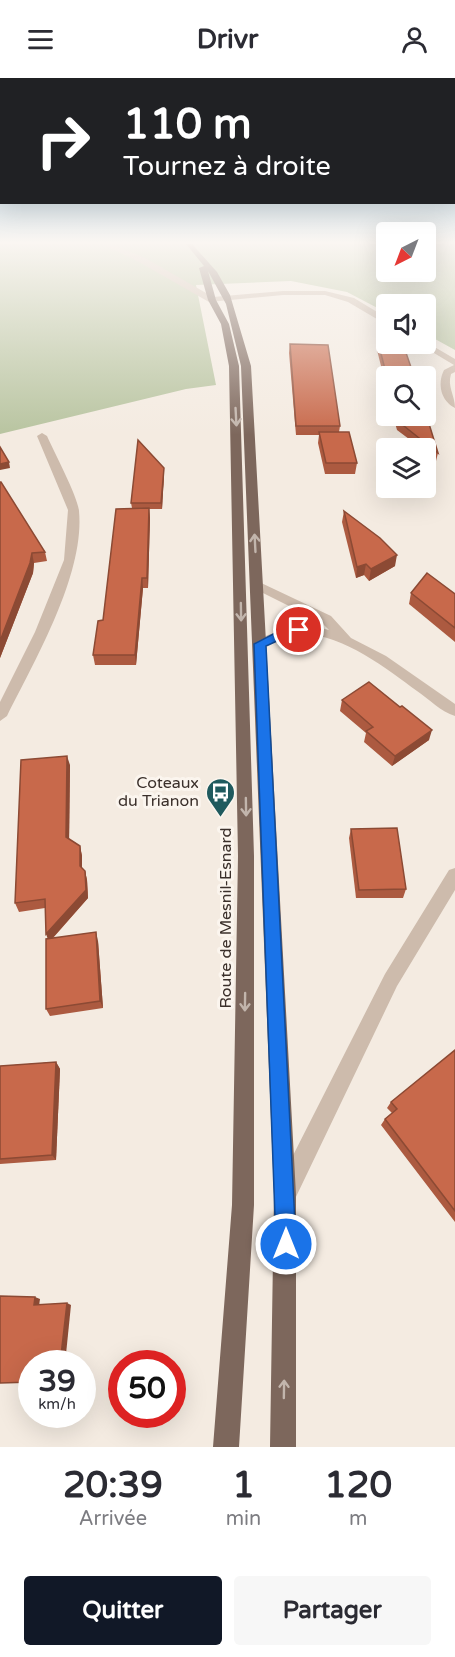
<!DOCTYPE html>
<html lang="fr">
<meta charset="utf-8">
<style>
body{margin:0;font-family:"Varela Round",sans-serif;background:#f7f7f7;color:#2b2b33;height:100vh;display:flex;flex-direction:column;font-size:22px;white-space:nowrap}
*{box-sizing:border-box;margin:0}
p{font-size:20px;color:#7c7c81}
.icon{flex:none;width:33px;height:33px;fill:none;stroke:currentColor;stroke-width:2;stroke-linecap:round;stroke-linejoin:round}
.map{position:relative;height:1369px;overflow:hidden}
.drawer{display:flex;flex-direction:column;background:#fff;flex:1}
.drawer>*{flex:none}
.top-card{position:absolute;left:0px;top:0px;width:456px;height:126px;box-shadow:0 6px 24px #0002;background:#202124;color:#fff;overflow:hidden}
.needle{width:39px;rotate:222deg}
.controls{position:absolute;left:376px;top:144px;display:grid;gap:12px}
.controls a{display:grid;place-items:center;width:60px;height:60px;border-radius:6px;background:#fff;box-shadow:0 6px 24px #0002;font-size:30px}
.speed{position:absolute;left:18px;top:1272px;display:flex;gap:12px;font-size:30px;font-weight:700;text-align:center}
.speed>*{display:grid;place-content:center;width:78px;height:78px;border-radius:50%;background:#fff;box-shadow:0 6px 24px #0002;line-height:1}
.speed small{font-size:15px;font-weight:400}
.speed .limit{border:9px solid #d22;background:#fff;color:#111}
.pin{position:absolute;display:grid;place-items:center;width:51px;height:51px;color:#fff;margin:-26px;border:3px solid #fff;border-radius:50%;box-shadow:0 2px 6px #0007}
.me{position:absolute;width:66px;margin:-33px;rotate:0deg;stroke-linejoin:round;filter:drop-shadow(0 0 4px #0008)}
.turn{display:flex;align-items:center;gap:21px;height:126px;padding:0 24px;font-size:27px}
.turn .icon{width:78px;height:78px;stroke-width:2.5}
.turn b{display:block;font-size:42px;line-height:51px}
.eta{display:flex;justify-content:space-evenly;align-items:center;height:102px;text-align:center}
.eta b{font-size:36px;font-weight:700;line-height:42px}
.action{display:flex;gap:12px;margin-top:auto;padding:12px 24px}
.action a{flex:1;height:69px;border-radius:6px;background:#111827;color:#fff;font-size:24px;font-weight:700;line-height:69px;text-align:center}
.action a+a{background:#f7f7f7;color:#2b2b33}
header{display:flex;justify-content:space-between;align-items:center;height:78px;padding:0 24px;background:#fff;font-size:27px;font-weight:700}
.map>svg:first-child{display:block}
</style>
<header><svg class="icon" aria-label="menu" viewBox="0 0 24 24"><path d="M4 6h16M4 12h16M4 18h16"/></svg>Drivr<svg class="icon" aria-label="person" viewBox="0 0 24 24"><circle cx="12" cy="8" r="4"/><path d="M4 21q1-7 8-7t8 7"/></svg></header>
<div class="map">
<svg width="455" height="1369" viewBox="0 0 455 1369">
<rect width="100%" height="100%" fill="#f4ebe1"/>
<polygon fill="#b8c4a0" points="0,166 387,166 387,194 426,194 426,166 455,166 455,272 426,256 426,226 387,226 387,235 347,214 291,203 196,207 216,307 186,311 0,356"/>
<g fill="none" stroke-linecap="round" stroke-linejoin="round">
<g fill="#cdbbac" fill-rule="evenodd">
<polygon points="102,166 111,166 145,180 213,219 283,213 325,213 354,220 387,240 387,247 348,224 325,217 283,217 209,224 139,184"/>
<path d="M426,264L455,281V294L451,296C447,309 455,317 455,330C441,323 437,306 444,292L454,287L419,266Z"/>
<path d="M42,355L47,358C54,374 78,419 79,433C85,496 35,582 7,638L0,643V624L35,554L64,482L68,432L37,358Z"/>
<path d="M257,503L331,538L351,560L386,578L455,626V638C441,634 429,621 417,613C386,590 335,550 294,557C282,559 272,567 260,571L255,569L253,566L255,563C280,551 302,544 329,552L321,544L253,510L251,507L253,504Z"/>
<polygon points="455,790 455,812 397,908 294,1123 286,1126 278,1123 275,1115 278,1107 385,896 449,792"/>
</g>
<polygon fill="#7d675c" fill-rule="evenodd" points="186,166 192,166 217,194 230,217 251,288 296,1117 296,1369 270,1369 274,1117 241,288 226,226 208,193 216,222 229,246 239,288 254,778 254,1127 239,1369 213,1369 232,1127 238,778 229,288 221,246 208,222 199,190 204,188"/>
</g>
<g fill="#ac5a40">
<polygon points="378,264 387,298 387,312 377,272"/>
<polygon points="290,266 340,348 339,354 357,385 355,396 325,396 318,365 319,357 296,357 289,275"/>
<polygon points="393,338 426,338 438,375 436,383 426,375 426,370 421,370 397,352"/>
<polygon points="164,390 164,397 162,431 149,431 150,440 148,510 143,510 136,587 95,587 93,577 103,542 132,430 131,425"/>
<polygon points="0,404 45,474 47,483 34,485 33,495 0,580"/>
<polygon points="344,433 395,488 369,503 364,497 356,500 342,444"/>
<polygon points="411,515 455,516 455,564 409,526"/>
<polygon points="342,622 429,662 392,688 364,664 366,655 340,633"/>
<polygon points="70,687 69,761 80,768 82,778 82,791 85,793 87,802 88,820 53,860 98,863 103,930 50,938 46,931 48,861 45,830 19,834 15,825"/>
<polygon points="351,751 406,811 403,820 356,820 349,760"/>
<polygon points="455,972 455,1144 381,1047 385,1041 392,1035 387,1030 391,1024"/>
<polygon points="56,984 60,991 56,1082 0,1086 0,988"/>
</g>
<g fill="#8c4a34">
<polygon points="9,384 10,390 0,392 0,386"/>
<polygon points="164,390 164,397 162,431 161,425"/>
<polygon points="149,430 150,440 148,510 147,500"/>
<polygon points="32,475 34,485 33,495 0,580 0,563"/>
<polygon points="397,477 395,488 369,503 371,491"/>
<polygon points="366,486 364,497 356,500 357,489"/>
<polygon points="142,500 143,510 136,587 135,577"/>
<polygon points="432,652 429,662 392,688 395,678"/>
<polygon points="67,678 70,687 69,768 66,759"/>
<polygon points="80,768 82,778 82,797 80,788"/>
<polygon points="85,793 87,802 88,820 49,864 46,856"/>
<polygon points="96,854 98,863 103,930 100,923"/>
<polygon points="56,984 60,991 56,1082 52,1077"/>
<polygon points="35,1219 40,1221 39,1228 34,1227"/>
<polygon points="67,1225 71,1227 65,1286 60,1286"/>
</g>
<g fill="#c8694b" stroke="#8c4a34" stroke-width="1.5">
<polygon points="387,262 387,266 403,266 414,298 387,299 378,264"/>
<polygon points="290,266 328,267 340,348 296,348"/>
<polygon points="426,336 438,375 399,344 397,338 426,338"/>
<polygon points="319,354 349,354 357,385 326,385"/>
<polygon points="138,362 164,390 161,425 131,425"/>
<polygon points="0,369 9,384 0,386"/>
<polygon points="0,404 1,404 45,474 32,475 30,485 0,563"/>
<polygon points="149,430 147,500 142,500 135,577 93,577 98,543 103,542 116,431"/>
<polygon points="344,433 380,460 397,477 371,491 366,486 357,489"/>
<polygon points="427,495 455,516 455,550 411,515"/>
<polygon points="369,604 400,629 402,628 432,652 395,678 366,653 373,649 342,622"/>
<polygon points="67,678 66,759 80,768 80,788 85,793 86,812 46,856 45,821 15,825 21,682"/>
<polygon points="397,750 406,811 359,812 351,751"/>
<polygon points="96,854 100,923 46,931 46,861"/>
<polygon points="455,972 455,1133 385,1041 397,1031 391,1024"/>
<polygon points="56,984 52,1077 0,1081 0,988"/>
<polygon points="0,1218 35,1219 34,1227 67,1225 60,1286 32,1286 32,1304 0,1305"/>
</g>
<defs><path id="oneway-shaft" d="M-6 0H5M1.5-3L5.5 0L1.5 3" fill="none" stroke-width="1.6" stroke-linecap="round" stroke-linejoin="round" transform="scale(1.5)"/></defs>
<g stroke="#c2b5ac">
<use href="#oneway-shaft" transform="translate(236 339) rotate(87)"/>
<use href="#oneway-shaft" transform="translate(255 465) rotate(-93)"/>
<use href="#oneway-shaft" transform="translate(241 534) rotate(89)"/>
<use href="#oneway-shaft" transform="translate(246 729) rotate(89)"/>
<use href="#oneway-shaft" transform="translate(245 924) rotate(91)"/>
<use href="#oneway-shaft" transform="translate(284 1311) rotate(-89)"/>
</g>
<linearGradient id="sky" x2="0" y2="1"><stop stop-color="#7eb2d2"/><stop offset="0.46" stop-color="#faf6f2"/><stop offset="1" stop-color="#faf6f2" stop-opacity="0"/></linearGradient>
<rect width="455" height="357" fill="url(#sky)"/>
<polygon fill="#1a73e8" stroke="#114b97" stroke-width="1.5" points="299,548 303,549 303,555 288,558 266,568 296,1166 293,1173 286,1176 279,1173 276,1166 254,566 281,552"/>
<defs>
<symbol id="bus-pin" viewBox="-11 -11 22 30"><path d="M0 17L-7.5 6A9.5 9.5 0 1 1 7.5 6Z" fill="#1f5a5e" stroke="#fbf5ee"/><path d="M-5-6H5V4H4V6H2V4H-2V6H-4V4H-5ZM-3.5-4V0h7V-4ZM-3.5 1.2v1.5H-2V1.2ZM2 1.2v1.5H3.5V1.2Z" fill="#fff"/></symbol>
</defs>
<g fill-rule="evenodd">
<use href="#bus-pin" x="204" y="698" width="33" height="45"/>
</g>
<g text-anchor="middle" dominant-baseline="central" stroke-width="6" stroke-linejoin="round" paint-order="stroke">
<g font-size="16" fill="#3b302b" stroke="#fbf5ee" text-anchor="end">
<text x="199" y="705">Coteaux<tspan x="199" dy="18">du Trianon</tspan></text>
</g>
<g font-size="16" fill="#3b302b" stroke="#fbf5ee">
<text transform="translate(226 840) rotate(-90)">Route de Mesnil-Esnard</text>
</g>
</g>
</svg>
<div class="controls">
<a><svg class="needle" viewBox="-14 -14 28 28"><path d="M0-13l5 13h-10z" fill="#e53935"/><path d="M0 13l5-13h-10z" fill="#7c7c81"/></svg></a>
<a><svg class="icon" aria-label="sound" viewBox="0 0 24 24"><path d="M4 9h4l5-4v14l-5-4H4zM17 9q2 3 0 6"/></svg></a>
<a><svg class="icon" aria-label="search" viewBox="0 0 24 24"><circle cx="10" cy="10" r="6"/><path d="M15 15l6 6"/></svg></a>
<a><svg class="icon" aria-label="layers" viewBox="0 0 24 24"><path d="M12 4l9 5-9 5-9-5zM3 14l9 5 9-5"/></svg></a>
</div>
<div class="speed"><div>39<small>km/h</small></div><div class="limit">50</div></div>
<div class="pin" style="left:299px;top:552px;background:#d93025"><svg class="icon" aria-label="arrive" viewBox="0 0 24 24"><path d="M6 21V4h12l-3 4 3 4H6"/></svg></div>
<svg class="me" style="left:286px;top:1166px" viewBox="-20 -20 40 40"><circle r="17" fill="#1a73e8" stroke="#fff" stroke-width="3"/><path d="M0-11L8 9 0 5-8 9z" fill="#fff"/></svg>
<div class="top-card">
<div class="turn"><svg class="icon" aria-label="right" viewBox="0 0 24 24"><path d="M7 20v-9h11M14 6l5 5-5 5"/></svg><div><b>110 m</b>Tournez à droite</div></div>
</div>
</div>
<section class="drawer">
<div class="eta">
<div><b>20:39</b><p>Arrivée</p></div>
<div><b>1</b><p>min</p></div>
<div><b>120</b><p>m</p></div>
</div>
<div class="action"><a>Quitter</a><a>Partager</a></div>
</section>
